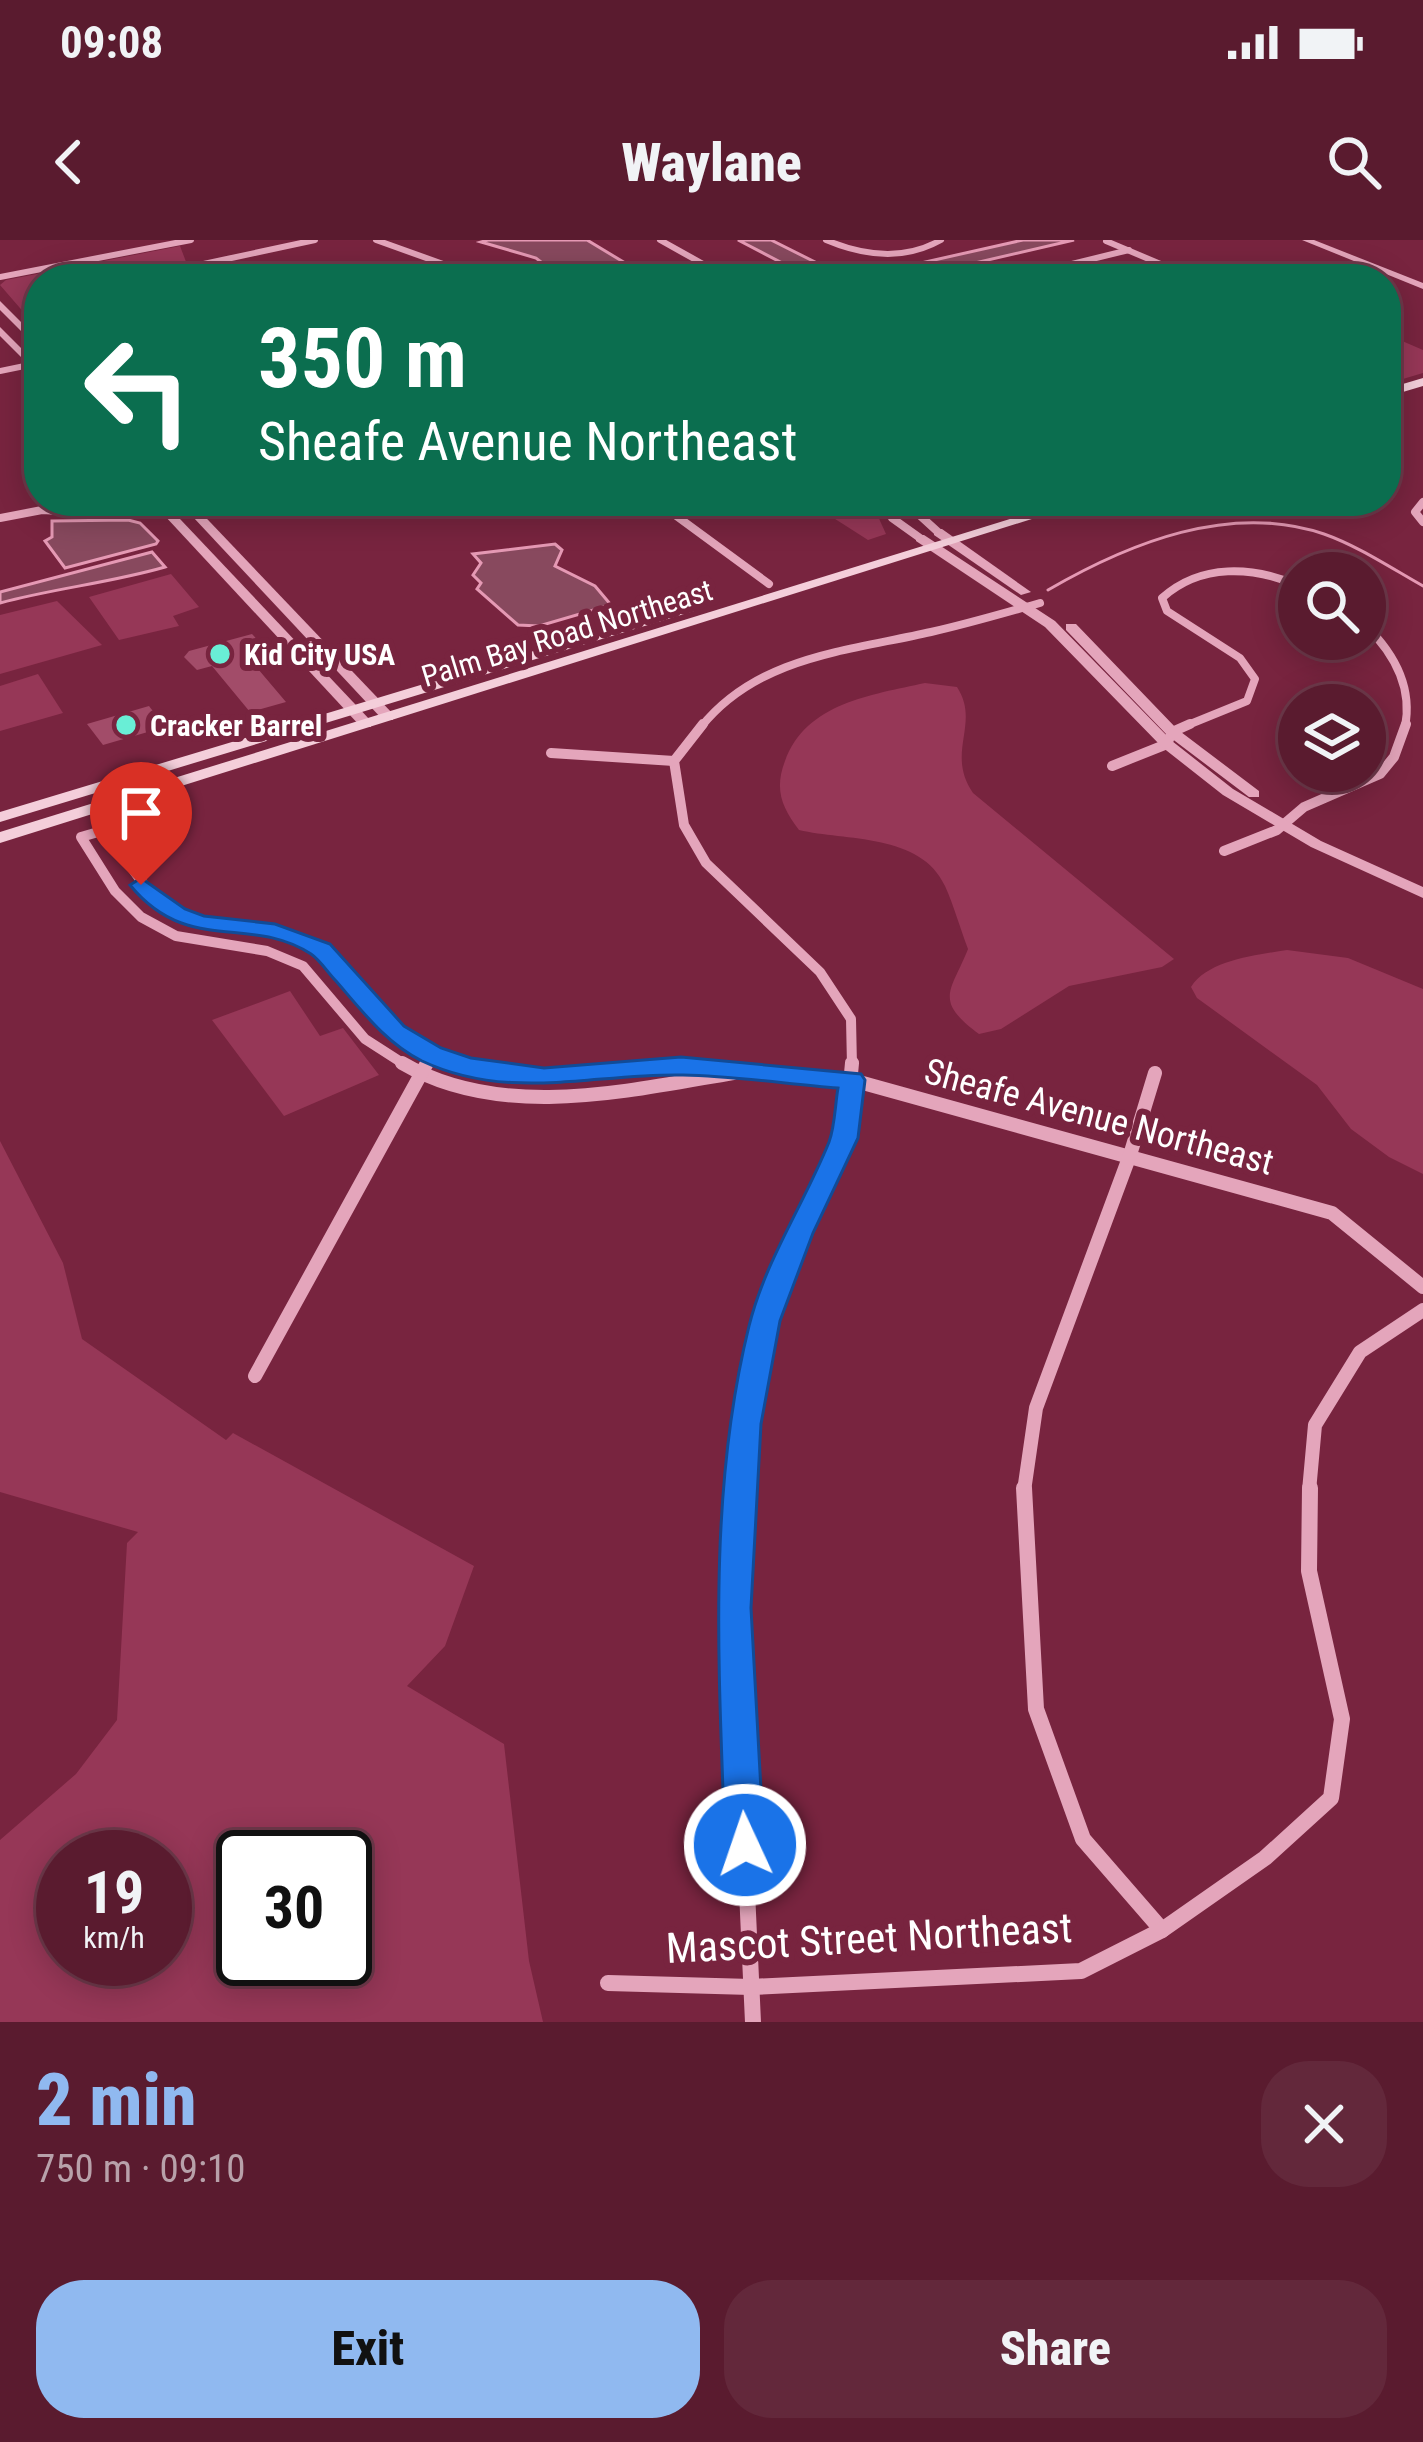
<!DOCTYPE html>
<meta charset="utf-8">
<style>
body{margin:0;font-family:"Roboto Condensed",sans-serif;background:#63283b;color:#f1f3f6;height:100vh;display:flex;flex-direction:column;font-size:45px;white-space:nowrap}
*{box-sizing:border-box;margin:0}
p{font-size:39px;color:#b8a1aa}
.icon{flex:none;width:66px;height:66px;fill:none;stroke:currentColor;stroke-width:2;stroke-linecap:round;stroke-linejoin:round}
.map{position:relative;height:1782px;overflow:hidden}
.sheet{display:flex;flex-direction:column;background:#5a1b2f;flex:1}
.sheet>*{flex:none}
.top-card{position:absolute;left:24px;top:24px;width:1377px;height:252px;border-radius:48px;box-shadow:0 6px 30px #0003,0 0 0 3px #6f394b;background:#0b6e4f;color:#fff;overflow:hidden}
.buttons{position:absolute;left:1278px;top:312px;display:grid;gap:24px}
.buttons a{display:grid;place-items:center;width:108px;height:108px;border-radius:50%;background:#5a1b2f;box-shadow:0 6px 30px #0003,0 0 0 3px #6f394b;font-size:60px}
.speed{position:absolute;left:36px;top:1590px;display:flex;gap:24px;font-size:60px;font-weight:700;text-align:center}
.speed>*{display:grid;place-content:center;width:156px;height:156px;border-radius:50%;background:#5a1b2f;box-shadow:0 6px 30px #0003,0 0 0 3px #6f394b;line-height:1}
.speed small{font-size:30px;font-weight:400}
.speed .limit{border:6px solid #111;border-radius:18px;background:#fff;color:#111}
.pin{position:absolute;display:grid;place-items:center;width:102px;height:102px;color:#fff;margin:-123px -51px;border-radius:50% 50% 50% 0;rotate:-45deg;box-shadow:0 0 12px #0007}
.pin .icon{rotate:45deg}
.me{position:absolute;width:132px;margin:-66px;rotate:357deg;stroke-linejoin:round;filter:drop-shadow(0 0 9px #0008)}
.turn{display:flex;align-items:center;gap:42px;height:252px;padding:0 36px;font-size:54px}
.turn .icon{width:156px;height:156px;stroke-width:2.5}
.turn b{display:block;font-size:84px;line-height:102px}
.round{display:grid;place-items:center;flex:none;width:126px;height:126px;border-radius:48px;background:#63283b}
.summary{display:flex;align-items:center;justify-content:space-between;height:204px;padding:0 36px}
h1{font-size:72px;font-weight:800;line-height:90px;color:#90b9f0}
.primary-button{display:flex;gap:24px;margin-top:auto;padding:24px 36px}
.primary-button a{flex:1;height:138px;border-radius:48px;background:#90b9f0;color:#111;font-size:48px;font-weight:800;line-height:138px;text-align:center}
.primary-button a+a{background:#63283b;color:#f1f3f6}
.status{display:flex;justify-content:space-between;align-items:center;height:84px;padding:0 60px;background:#5a1b2f;direction:ltr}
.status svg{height:33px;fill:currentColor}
header{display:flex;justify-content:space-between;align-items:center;height:156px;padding:0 36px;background:#5a1b2f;font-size:54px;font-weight:800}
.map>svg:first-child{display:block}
</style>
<div class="status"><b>09:08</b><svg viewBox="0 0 49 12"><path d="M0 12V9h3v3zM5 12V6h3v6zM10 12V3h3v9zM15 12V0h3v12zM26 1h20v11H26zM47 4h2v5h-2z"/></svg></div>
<header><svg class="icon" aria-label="back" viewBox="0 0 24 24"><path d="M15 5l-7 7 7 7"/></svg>Waylane<svg class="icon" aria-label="search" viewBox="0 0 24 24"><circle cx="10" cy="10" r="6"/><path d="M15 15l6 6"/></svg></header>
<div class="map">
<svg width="1423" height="1782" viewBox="0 0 1423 1782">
<rect width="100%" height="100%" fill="#78243f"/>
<g fill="#963757" fill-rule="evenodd">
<polygon points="180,6 188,27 141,34 143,39 39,39 39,90 0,45 6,40"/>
<polygon points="1386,94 1423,110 1423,133 1386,144"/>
<polygon points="807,261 871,261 886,294 868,300"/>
<polygon points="171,334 199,367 173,376 179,386 119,400 89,357"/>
<polygon points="57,361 102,405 0,434 0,375"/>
<polygon points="38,434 63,473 0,491 0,446"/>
<path d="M925,443L957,447C981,484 945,512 973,553L1174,719L1162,727L1069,746L1001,789L979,794C933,760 951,752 968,709C960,688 954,666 945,646C921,593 845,601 799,590C782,567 774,550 785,521C806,463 871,455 925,443Z"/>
<path d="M1287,710L1348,718L1423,749V934L1389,917L1351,889L1317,845L1197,758L1191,747C1208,720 1256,715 1287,710Z"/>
<polygon points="290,751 320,796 343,788 379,835 284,876 212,780"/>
<path d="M0,901L63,1023L82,1099L226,1200L233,1193L474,1326L445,1406L407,1446L504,1504L529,1721L543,1782H0V1600L76,1534L117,1480L127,1303L138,1292L0,1252ZM63,1617H165V1719H63ZM243,1617H345V1719H243Z"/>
</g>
<g fill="#88495e" stroke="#e599b4" stroke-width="3">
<polygon points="488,0 587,0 645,35 642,39 563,39 536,18 481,2"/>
<polygon points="738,0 771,0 849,39 813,39"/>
<polygon points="1023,0 1074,0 906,39 850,39"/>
<polygon points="128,280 140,283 158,301 156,304 65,328 45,301 52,297 52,281"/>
<polygon points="555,304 562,310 555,326 595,346 611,365 539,386 518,385 477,349 481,343 473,335 481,323 473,314"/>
<path d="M152,312L165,327C110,343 55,348 0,363V352Z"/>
</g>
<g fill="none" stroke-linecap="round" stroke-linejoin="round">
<path stroke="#e599b4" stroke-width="3" d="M1048,350C1129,303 1230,262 1324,294C1358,306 1391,328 1423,346"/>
</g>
<g fill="#a24c69">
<polygon points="252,394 267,410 247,416 286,462 250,472 212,426 197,430 184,417 189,411"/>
<polygon points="149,466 165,487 103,505 87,484"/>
</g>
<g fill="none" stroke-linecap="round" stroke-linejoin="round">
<g stroke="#e4a5bb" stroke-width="6">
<polyline points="376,0 485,39"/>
<polyline points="660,0 730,39"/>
<path d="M826,0C864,16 904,21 941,0"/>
<polyline points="1106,1 1189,36"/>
<polyline points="1072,25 1103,39"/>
<polyline points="0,37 191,0"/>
<polyline points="208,39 199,25 315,0"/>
<polyline points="1010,39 1129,10"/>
<polyline points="0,131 39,123"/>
</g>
<g stroke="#e4a5bb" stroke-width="8">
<polyline points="656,261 769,344"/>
<polyline points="885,261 892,278 920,298"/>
<polyline points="904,261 938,292"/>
<polyline points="1423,262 1415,272 1423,282"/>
<polyline points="0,278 42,270 116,274 172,261"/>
<path d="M1365,385C1394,413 1413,446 1405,487"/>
<path d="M701,487C758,416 848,411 931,392C967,384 1004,373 1040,363"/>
<path d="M1183,487L1247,461L1255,439L1240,418L1167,371L1162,358C1201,323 1253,326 1299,346"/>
</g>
<g stroke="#e4a5bb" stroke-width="10">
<polyline points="703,484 674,521 684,585 706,623 820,732 851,779 852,826"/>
<polyline points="551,513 674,521"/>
<polyline points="1112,526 1167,504 1172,492 1190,484"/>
<polyline points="1224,611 1277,590 1304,567 1380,534 1394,517 1406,484"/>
<polyline points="407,826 365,799 303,726 267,711 176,696 141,677 115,651 81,597 105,590 154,659 200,683 275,692 321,709 395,792 432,815 466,826"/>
<polyline points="426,826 432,815"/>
<polyline points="678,826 684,826"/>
</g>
<g stroke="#e4a5bb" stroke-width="14">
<path d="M402,823C501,881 627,851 733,833"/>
<polyline points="457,823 544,837 681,826 852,840 1332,973 1423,1047"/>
<polyline points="255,1136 427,823"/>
<polyline points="740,1251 744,1184 765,1081 798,993 845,898 852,823"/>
<polyline points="1024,1251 1036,1168 1130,915 1155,833"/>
<polyline points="1309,1251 1315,1185 1360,1112 1423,1070"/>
</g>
<g stroke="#e4a5bb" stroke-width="16">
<polyline points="741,1248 734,1368 753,1782"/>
<polyline points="1024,1248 1036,1469 1083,1599 1162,1690"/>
<polyline points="608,1743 751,1747 1081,1731 1162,1690 1265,1618 1331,1558 1342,1479 1309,1331 1310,1248"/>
</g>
<g fill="#e4a5bb" fill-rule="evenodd">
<polygon points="1302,0 1314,0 1423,43 1423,49"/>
<polygon points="0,61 39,100 39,109 0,70"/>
<polygon points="0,87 39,126 39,135 0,96"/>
<polygon points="151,261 163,261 371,481 371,487 361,487"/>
<polygon points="178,261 190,261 393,474 393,480 383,480"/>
<polygon points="934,289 942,289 1031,352 1021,355 934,295"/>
<polygon points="916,295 924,295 1055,381 1172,501 1233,549 1321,601 1423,647 1423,658 1311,607 1223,555 1162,507 1045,387 916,301"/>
<polygon points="1066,384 1076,384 1177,489 1259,551 1259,557 1249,557 1167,495 1066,390"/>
</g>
<g fill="#f4ceda" fill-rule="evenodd">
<polygon points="1423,138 1423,146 1386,157 1386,149"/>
<polygon points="1068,261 1089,261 0,603 0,592"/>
<polygon points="689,364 694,365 694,371 0,582 0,572"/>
</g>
</g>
<path fill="#1a73e8" stroke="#114b97" stroke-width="3" d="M141,638L185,669L204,676L275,684L330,704L404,786L441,808L471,818L544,828L681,817L861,834L865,840L858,898L813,993L780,1081L761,1184L751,1368L764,1605L758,1618L745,1624L731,1618L725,1605C719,1431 707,1256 749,1086C765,1021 804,964 829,902C835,886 835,865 838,848C787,844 735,836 683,835C594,833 509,862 422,821C386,803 362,771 336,741C328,733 320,720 311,714C250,674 188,716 130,645Z"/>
<g fill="#69eed6" stroke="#78243f" stroke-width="4.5">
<circle cx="220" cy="414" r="12"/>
<circle cx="126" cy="485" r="12"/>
</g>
<g text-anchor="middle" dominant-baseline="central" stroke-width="12" stroke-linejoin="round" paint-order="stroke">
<g font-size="30" fill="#fff" stroke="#78243f">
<text transform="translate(567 393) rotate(-17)">Palm Bay Road Northeast</text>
</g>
<g font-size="30" font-weight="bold" fill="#fff" stroke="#78243f" text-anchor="start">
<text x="244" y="414">Kid City USA</text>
<text x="150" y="485">Cracker Barrel</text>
</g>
<g font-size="36" fill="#fff" stroke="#78243f">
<text transform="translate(1099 877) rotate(15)">Sheafe Avenue Northeast</text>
</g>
<g font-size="42" fill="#fff" stroke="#78243f">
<text transform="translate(869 1698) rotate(-3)">Mascot Street Northeast</text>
</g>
</g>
</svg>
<div class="buttons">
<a><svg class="icon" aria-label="search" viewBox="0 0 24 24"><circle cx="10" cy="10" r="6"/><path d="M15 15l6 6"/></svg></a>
<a><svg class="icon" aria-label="layers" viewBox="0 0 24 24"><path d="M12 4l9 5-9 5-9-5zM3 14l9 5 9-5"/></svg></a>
</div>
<div class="speed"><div>19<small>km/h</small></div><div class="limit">30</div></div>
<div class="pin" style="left:141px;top:645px;background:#d93025"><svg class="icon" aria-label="arrive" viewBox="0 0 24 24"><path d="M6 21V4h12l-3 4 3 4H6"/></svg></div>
<svg class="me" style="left:745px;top:1605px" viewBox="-20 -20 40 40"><circle r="17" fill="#1a73e8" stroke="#fff" stroke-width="3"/><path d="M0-11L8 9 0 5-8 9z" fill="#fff"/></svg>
<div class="top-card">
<div class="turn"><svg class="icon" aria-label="left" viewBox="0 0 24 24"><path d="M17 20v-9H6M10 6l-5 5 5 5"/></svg><div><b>350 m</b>Sheafe Avenue Northeast</div></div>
</div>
</div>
<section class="sheet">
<div class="summary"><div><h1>2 min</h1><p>750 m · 09:10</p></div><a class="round"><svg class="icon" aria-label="close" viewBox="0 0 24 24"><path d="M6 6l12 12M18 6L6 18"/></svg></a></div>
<div class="primary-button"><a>Exit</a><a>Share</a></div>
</section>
